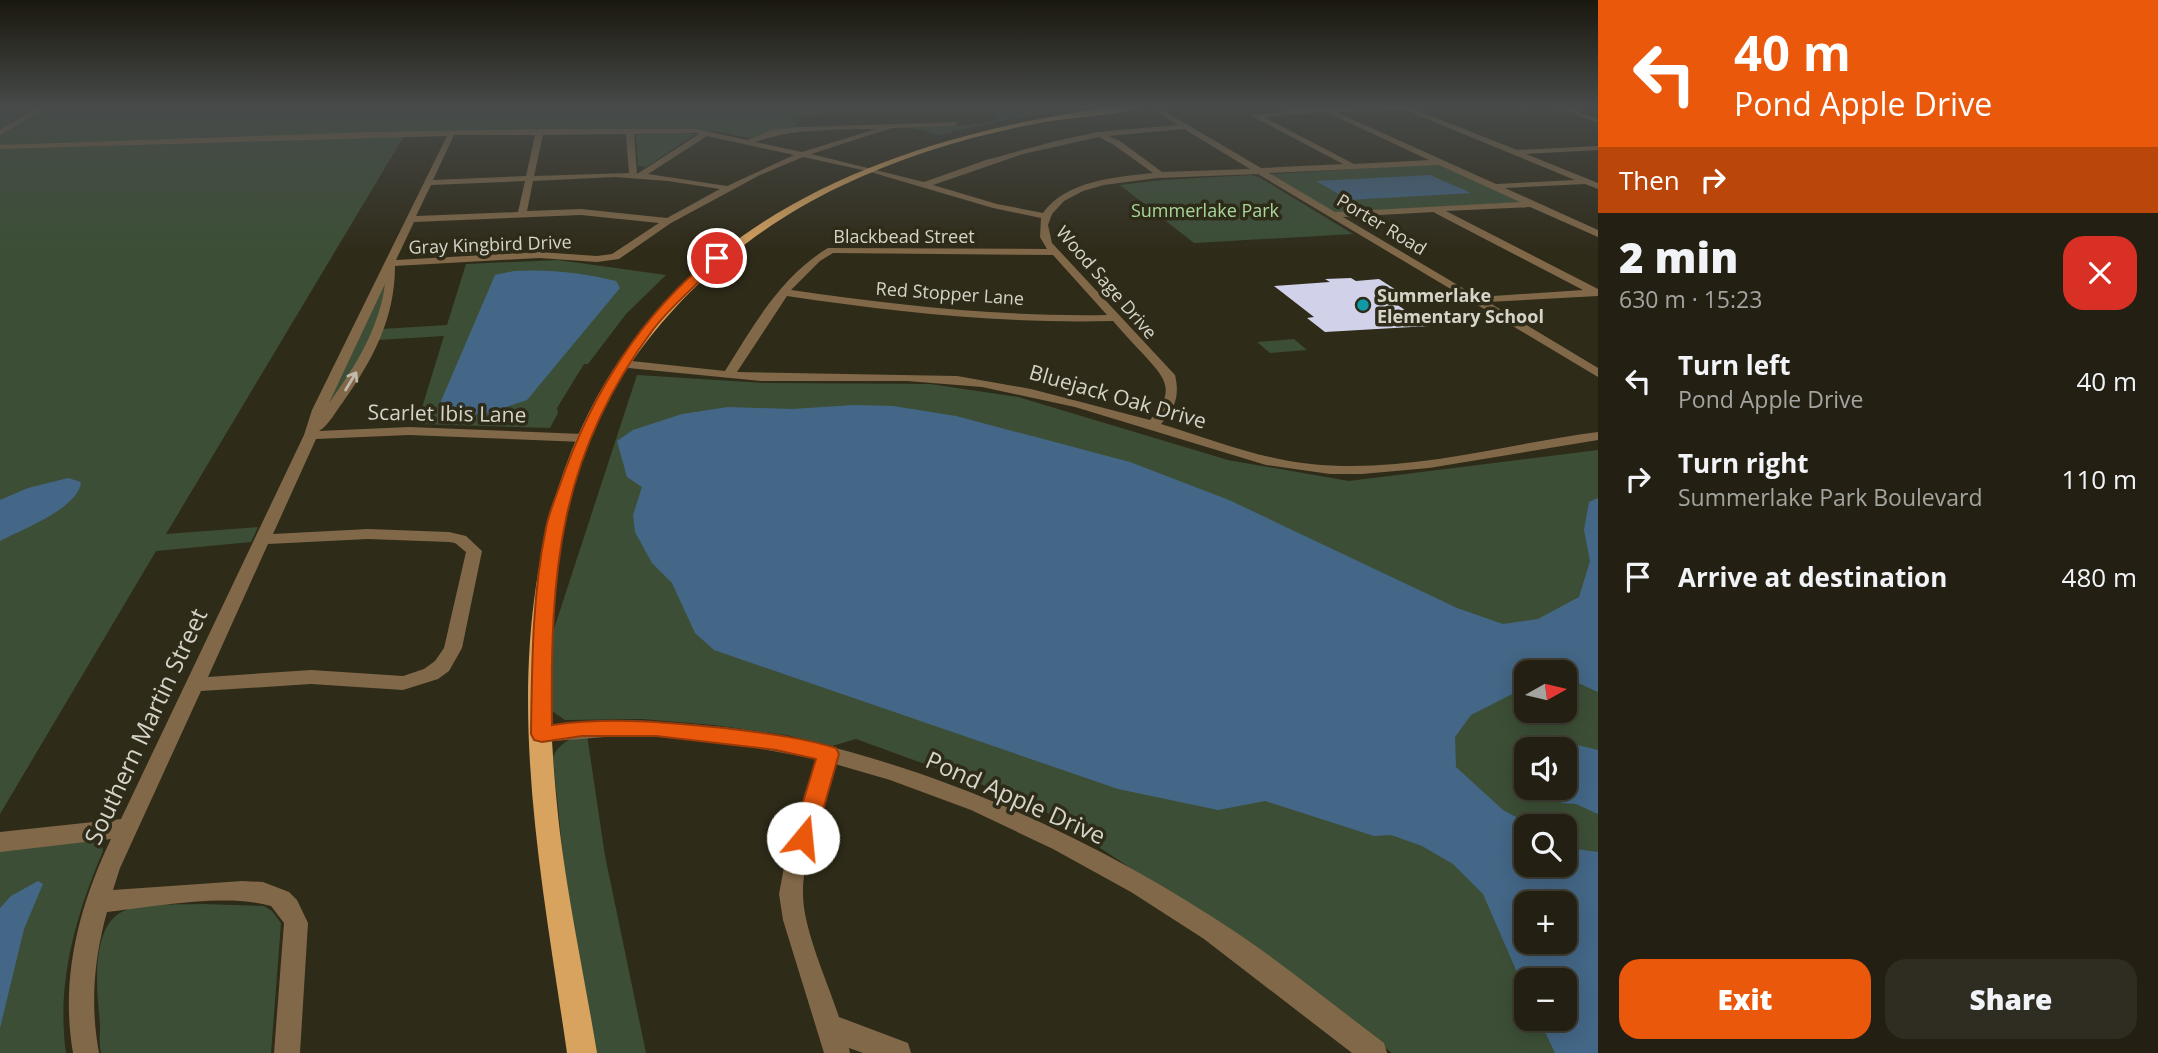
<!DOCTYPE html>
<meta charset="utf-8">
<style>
body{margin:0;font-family:"Open Sans",sans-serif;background:#2f2d21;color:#f1f3f6;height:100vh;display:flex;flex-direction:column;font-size:26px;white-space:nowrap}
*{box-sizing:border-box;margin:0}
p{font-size:23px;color:#a3a3a0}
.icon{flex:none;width:38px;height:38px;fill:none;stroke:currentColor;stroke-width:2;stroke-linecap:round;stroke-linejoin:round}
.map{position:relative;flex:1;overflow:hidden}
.side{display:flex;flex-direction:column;background:#232013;width:560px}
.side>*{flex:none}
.banner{background:#ea580c;color:#fff;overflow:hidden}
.needle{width:46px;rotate:82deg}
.buttons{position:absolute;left:1514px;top:660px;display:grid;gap:14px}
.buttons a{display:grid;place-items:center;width:63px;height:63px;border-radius:14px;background:#232013;box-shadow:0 4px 18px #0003,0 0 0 2px #403e33;font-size:35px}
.pin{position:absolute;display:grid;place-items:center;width:60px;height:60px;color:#fff;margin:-30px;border:4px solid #fff;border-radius:50%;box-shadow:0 2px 7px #0007}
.me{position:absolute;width:77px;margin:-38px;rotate:17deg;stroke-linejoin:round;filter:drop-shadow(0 0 5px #0008)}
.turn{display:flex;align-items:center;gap:24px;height:147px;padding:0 21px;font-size:32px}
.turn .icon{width:91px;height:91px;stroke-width:2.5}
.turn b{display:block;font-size:49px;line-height:60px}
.then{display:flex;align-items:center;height:66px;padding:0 21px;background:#0003;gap:14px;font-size:26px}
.round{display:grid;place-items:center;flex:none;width:74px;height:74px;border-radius:21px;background:#2f2d21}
.overview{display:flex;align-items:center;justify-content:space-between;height:119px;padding:0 21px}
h1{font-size:42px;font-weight:800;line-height:52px}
.action{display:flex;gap:14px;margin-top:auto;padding:14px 21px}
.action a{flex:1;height:80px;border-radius:21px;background:#ea580c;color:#fff;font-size:28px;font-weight:800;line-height:80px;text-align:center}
.action a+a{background:#2f2d21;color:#f1f3f6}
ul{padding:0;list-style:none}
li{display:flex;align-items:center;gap:21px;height:98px;padding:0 21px}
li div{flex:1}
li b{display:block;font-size:26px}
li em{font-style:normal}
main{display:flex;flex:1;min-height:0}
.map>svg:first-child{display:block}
</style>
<main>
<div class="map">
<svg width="1598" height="1053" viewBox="0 0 1598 1053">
<rect width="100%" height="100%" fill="#2f2b19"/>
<g fill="#3c4f36" fill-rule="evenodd">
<path d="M0,105L1065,106L1099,105L1005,120L939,135L904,126C937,124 967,129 998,119L984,109L792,116L798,128L749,138L720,132L678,129L404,136L166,534L258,527L251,542L156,551L0,814Z"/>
<polygon points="669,133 696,134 646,167 638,166 636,135"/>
<polygon points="1438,164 1522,202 1336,213 1270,174"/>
<polygon points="1251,175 1259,177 1353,234 1194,243 1120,185 1162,180"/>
<polygon points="558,260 666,275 626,314 588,364 584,364 557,408 558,413 550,428 417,424 444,336 378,340 382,329 447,325 466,264"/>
<polygon points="388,277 376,324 359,361 325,411"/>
<polygon points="1294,339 1307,350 1270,353 1257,342"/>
<path d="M637,375L765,383L930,384L1018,397L1228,460L1349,481L1598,450V1053H1392L1270,960L1032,803L856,739L832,746L786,735L713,725L642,719L565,720L552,711L551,638ZM1526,672H1564V710H1526ZM1526,749H1564V788H1526ZM1526,826H1564V864H1526ZM1526,903H1564V942H1526ZM1526,980H1564V1018H1526Z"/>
<path d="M587,735L605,856L646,1053H596L567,896L553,757C560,742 571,738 587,735Z"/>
<path d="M89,841L102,844L103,851C76,915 56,982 66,1053H0V851Z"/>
<path d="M202,904L264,906L272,911L281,923L271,1053H101C99,1044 100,1035 100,1026C99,1010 97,995 97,978C99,895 133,906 202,904Z"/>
</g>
<g fill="#446787" fill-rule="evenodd">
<polygon points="1430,175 1471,193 1349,200 1316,181"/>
<path d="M514,271C549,269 583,273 616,281L620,288L527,400L485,414L453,415L441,409V401L495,275Z"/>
<path d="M854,405L893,406L956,416L1130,462L1229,500L1457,608L1503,624L1538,619L1579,597L1590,561L1584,530L1589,502L1598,498V692L1565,677L1564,672L1539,670L1526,672V687L1471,715L1455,737L1456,767L1503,810L1533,826H1526V864H1564L1565,843L1577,849L1598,852V1053H1555L1539,1019L1564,1018V980H1526V993L1483,894L1453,864L1422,846L1391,835L1374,836L1265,801L1218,810L1118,789L714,650L695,633L672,583L652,563L635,532L633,515L642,487L627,477L617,441L633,430L682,414L728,407L792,409ZM1564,903V942H1526V903Z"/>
<path d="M68,478L81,482C79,508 21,530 0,541V500L28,488Z"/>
<polygon points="1577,745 1598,750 1598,814 1576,804 1562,803 1554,794 1554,788 1568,790 1572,786 1565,778 1565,761 1569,759 1568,750"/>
<polygon points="38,881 43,884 24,929 0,1028 0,908 11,896"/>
</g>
<polygon fill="#d1d2e9" points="1351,278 1356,281 1379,279 1412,300 1393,302 1429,326 1325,332 1307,318 1314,317 1274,286 1330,282 1325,279"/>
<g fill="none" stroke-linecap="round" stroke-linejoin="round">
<g fill="#816848" fill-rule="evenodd">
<polygon points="43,105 51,105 0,135 0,130"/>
<path d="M1146,105H1154L1261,168L1343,164L1252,116L1298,109L1406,106L1517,150L1598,146V150L1526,154L1598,183V189L1585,184L1505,188L1598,230V237L1530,207L1446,211L1598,289V296L1488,302L1598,368V377L1258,174L1157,178L1104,185L1083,191L1064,201L1052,214L1048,225L1052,243L1175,375C1180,396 1175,408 1161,424C1210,439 1260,459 1311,464C1407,474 1504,444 1598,432V440L1429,468L1362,474H1330L1266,465L1075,407L982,387L907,381H761L618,367V361L622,360L725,371C753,326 781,276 828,248L1047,249L1040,237L1041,218L993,208L867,171L803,157L760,175L671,223L619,259L597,262L539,258L395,266C395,318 373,360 343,402C336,411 329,425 319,431L409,427L583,434L590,438L583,442L409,435L316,439L273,534L368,529L449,532L466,536L482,551L462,648L449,671L438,679L403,690L311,684L201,691L120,868L113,890L242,881L263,882L289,892L297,900L308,923L300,1053H274L284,923L271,906C226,893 153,907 107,912C94,959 90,1004 99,1053H73C60,978 79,906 111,839L0,852V832L121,819L304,435L312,410L447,136L0,149V145L371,132L540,129H696L747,140L772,130L799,127L958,122L955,126L892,128L811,154L924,182L986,160L1052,142L1097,132L1178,125ZM1405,110L1575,180L1496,184L1336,112ZM1325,112H1326L1429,160L1354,164L1264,117ZM876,129L802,152L755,142C794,128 835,130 876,129ZM1184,129L1250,169L1162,172L1120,141L1108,136ZM696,133L699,134L637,174L634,134ZM626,134L629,173L534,176L543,135ZM454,135H535L526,176L433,180ZM707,136L794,155L727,186L648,174ZM1099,137L1114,145L1153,173C1117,177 1066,180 1043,213L997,204L933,185L1023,154ZM1439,165L1520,202L1335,212L1269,173ZM615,177L668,181L720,189L667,218L581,209L527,211L533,181ZM525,181L518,212L416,216L431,185ZM1434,212L1435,213L1583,290L1478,297L1343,217ZM581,215L659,223L612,254L597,256L539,252L396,260L414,222ZM833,253L1053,255L1107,315C1002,317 895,305 791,290L820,261ZM385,284C379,329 355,367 329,403ZM787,296C894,312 1004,324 1113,321C1123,332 1133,344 1144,355C1167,380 1176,391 1150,420L1031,389L957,376L737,372ZM368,539L449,542L455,543L466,552L444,648L435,661L424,669L403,676L311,670L208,677L268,544Z"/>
<polygon points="1550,105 1560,105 1598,119 1598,123"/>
<path d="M630,720C690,724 750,727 808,741C963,778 1109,847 1240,935C1290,969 1336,1007 1384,1043L1387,1053H1352L1204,939L1131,892L1053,849L971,810L890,780L835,764C825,801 802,857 803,894C803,929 828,983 839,1017L908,1043L911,1053H863L849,1048L850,1053H824L783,920L779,894L785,862L816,759L719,741L630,735L542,742L535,739L532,734L535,729L542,726Z"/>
</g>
<path fill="#d8a35e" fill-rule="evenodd" d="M1125,105H1149C1124,115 1074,117 1045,122C974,135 905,155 839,187C709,249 597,368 566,512C544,617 548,728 560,833C569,906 585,980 597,1053H567C545,900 513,741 536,586C583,265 830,143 1125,105Z"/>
</g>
<defs><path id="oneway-shaft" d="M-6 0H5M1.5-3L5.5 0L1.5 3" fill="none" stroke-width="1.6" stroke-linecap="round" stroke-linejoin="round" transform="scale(1.75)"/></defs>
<use stroke="#c1b9a9" href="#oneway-shaft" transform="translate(351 381) rotate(-59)"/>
<linearGradient id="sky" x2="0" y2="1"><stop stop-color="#1a180e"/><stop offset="0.42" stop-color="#474a49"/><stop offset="1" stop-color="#474a49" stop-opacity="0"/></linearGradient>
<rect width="1598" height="253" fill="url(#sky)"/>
<path fill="#ea580c" stroke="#983908" stroke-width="2" d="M714,256L722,258C700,283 672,304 652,331C558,457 550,574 552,725C609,717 666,722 724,728C762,733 800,737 836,748L839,754L815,838L811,845L803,848L795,845L792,838L816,759L776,750L656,736H582L542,742L534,740L531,734C532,665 532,596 546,528C549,512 556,497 561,482C591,395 641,314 714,256Z"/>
<circle fill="#0f9aa8" stroke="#2f2b19" stroke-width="2.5" cx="1363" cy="305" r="7"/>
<g text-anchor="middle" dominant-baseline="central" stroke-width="7" stroke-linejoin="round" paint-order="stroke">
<g font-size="18" fill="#a8d89c" stroke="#2f2b19">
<text x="1205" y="210">Summerlake Park</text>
</g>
<g font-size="18" fill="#d6d4c9" stroke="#2f2b19">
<text transform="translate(1382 224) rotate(31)">Porter Road</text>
<text x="904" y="236">Blackbead Street</text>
<text transform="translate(490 244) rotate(-2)">Gray Kingbird Drive</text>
<text transform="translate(1107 282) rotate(49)">Wood Sage Drive</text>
<text transform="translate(950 293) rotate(4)">Red Stopper Lane</text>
</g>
<g font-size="18" font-weight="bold" fill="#d6d4c9" stroke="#2f2b19" text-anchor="start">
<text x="1377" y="295">Summerlake<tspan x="1377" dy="21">Elementary School</tspan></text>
</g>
<g font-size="21" fill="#d6d4c9" stroke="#2f2b19">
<text transform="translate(1118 396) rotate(16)">Bluejack Oak Drive</text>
<text transform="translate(447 413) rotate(1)">Scarlet Ibis Lane</text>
</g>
<g font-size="24" fill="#d6d4c9" stroke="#2f2b19">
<text transform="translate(145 726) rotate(-65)">Southern Martin Street</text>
<text transform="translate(1016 797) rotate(24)">Pond Apple Drive</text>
</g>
</g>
</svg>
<div class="buttons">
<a><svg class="needle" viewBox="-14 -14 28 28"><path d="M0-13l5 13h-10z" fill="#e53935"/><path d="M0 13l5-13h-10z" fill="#a3a3a0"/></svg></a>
<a><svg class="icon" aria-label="sound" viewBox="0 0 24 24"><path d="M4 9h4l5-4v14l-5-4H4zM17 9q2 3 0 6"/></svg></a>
<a><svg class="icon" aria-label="search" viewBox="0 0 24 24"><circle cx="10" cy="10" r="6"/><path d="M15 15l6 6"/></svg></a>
<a>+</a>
<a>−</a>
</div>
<div class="pin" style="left:717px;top:258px;background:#d93025"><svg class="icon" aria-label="arrive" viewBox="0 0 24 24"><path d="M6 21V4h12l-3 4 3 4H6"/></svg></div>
<svg class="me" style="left:803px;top:838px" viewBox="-20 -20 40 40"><circle r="19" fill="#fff"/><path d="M0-13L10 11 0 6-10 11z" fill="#ea580c"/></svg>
</div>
<section class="side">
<div class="banner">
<div class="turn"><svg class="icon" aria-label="left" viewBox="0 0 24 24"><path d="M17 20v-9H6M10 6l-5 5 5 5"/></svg><div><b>40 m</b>Pond Apple Drive</div></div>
<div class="then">Then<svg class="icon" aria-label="right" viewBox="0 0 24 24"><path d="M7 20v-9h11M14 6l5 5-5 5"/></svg></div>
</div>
<div class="overview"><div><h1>2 min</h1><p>630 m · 15:23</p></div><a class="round" style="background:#d93025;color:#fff"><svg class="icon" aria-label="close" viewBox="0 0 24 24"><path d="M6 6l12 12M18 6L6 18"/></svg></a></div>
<ul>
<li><svg class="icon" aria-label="left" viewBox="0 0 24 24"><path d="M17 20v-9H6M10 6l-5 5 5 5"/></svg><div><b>Turn left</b><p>Pond Apple Drive</p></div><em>40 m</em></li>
<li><svg class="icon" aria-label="right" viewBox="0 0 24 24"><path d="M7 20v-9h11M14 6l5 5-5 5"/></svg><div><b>Turn right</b><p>Summerlake Park Boulevard</p></div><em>110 m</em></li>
<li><svg class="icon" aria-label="arrive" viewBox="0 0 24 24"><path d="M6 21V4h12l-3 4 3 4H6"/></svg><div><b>Arrive at destination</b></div><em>480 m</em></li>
</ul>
<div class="action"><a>Exit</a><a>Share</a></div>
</section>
</main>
